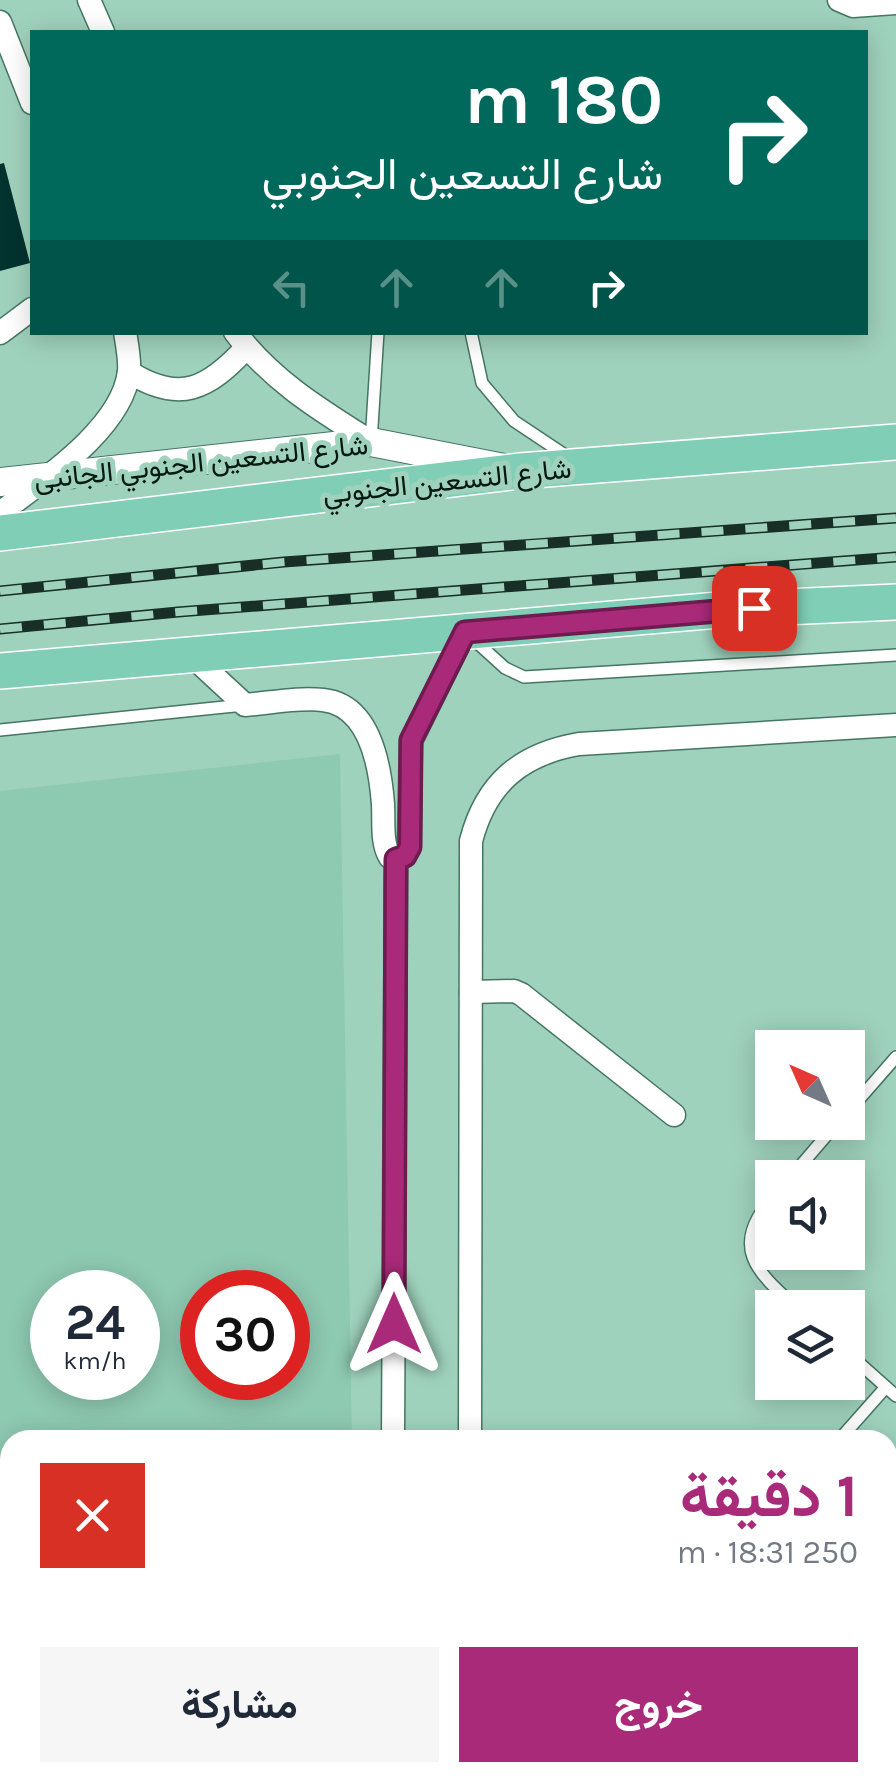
<!DOCTYPE html>
<html lang="ar">
<meta charset="utf-8">
<style>
body{margin:0;font-family:Karla,Vazirmatn,sans-serif;background:#f6f6f7;color:#1f2937;direction:rtl;height:100vh;display:flex;flex-direction:column;font-size:38px;white-space:nowrap}
*{box-sizing:border-box;margin:0}
p{font-size:32px;color:#747a83}
.icon{flex:none;width:55px;height:55px;fill:none;stroke:currentColor;stroke-width:2;stroke-linecap:round;stroke-linejoin:round}
.map{position:relative;flex:1;overflow:hidden;direction:ltr}
.details{position:absolute;left:0px;top:1430px;width:898px;height:352px;display:flex;flex-direction:column;background:#fff;border-radius:30px 30px 0 0;box-shadow:0 5px 25px #0003;direction:rtl}
.details>*{flex:none}
.guide{position:absolute;left:30px;top:30px;width:838px;height:305px;border-radius:0px;box-shadow:0 5px 25px #0003;direction:rtl;background:#00695c;color:#fff;overflow:hidden}
.needle{width:65px;rotate:315deg}
.controls{position:absolute;left:755px;top:1030px;display:grid;gap:20px}
.controls a{display:grid;place-items:center;width:110px;height:110px;border-radius:0px;background:#fff;box-shadow:0 5px 25px #0003;font-size:50px}
.speed{position:absolute;left:30px;top:1270px;display:flex;gap:20px;font-size:50px;font-weight:700;text-align:center}
.speed>*{display:grid;place-content:center;width:130px;height:130px;border-radius:50%;background:#fff;box-shadow:0 5px 25px #0003;line-height:1}
.speed small{font-size:25px;font-weight:400}
.speed .limit{border:15px solid #d22;background:#fff;color:#111}
.pin{position:absolute;display:grid;place-items:center;width:85px;height:85px;color:#fff;margin:-42px;border-radius:20px;box-shadow:0 5px 15px #0006}
.me{position:absolute;width:110px;margin:-55px;rotate:0deg;stroke-linejoin:round;filter:drop-shadow(0 0 8px #0008)}
.turn{display:flex;align-items:center;gap:35px;height:210px;padding:0 40px;font-size:45px}
.turn .icon{width:130px;height:130px;stroke-width:2.5}
.turn b{display:block;font-size:70px;line-height:85px}
.lanes{display:flex;align-items:center;height:95px;padding:0 40px;background:#0003;justify-content:center;gap:50px;direction:ltr}
.lanes .off{opacity:.35}
.round{display:grid;place-items:center;flex:none;width:105px;height:105px;border-radius:0px;background:#f6f6f7}
.headline{display:flex;align-items:center;justify-content:space-between;height:170px;padding:0 40px}
h1{font-size:60px;font-weight:700;line-height:75px;color:#a92a79}
.primary-button{display:flex;gap:20px;margin-top:auto;padding:20px 40px}
.primary-button a{flex:1;height:115px;border-radius:0px;background:#a92a79;color:#fff;font-size:40px;font-weight:700;line-height:115px;text-align:center}
.primary-button a+a{background:#f6f6f7;color:#1f2937}
.map>svg:first-child{display:block}
</style>
<div class="map">
<svg width="896" height="1782" viewBox="0 0 896 1782">
<rect width="100%" height="100%" fill="#9fd2bd"/>
<path fill="#8ec9b1" fill-rule="evenodd" d="M340,754L352,1440H10V1703L0,1704V791ZM52,1292H138V1378H52ZM202,1292H288V1378H202Z"/>
<polygon fill="#03332f" points="4,163 30,263 0,271 0,164"/>
<g fill="none" stroke-linecap="round" stroke-linejoin="round">
<defs>
<g id="service">
<polyline points="471,332 482,383 514,421 571,459"/>
<polyline points="371,442 378,332"/>
<polyline points="472,638 505,668 524,677 896,655"/>
<polyline points="0,730 244,705"/>
<polyline points="848,1112 896,1057"/>
<polyline points="790,1178 838,1122"/>
<path d="M772,1198C729,1248 757,1272 797,1308"/>
<polyline points="848,1353 896,1396"/>
<polyline points="839,1440 886,1387"/>
<polyline points="0,1723 10,1724"/>
<polyline points="859,1772 869,1782"/>
</g>
<g id="minor">
<polyline points="89,0 103,32"/>
<polyline points="839,0 853,6 896,3"/>
<polyline points="0,22 32,103"/>
<path d="M235,332C272,381 320,410 371,442"/>
<polyline points="0,333 32,309"/>
<path d="M129,372C180,404 208,389 246,348"/>
<path d="M0,513C42,481 123,428 129,371C130,359 127,344 125,332"/>
<path d="M191,655L245,705C270,703 298,697 323,700C370,705 380,765 383,804C384,821 381,843 390,857L405,856L409,847L411,741L465,632"/>
<polyline points="471,992 514,991 521,994 674,1115"/>
<polyline points="393,1440 396,859"/>
<path d="M470,1440L471,841C486,783 521,754 579,744L896,725"/>
<polyline points="888,1497 896,1487"/>
<polyline points="888,1560 896,1551"/>
<polyline points="0,1777 309,1782"/>
<polyline points="470,1782 470,1772"/>
<polyline points="578,1782 614,1772"/>
<polyline points="680,1782 693,1772"/>
</g>
<polyline id="tertiary" points="0,482 371,442 504,468"/>
<g id="primary">
<polyline points="0,533 520,471 896,442"/>
<polyline points="0,671 719,610 896,602"/>
</g>
</defs>
<use href="#service" stroke="#457563" stroke-width="14"/>
<use href="#minor" stroke="#457563" stroke-width="25"/>
<use href="#tertiary" stroke="#457563" stroke-width="30"/>
<use href="#primary" stroke="#fff" stroke-width="38"/>
<use href="#service" stroke="#fff" stroke-width="11"/>
<use href="#minor" stroke="#fff" stroke-width="22"/>
<use href="#tertiary" stroke="#fff" stroke-width="28"/>
<use href="#primary" stroke="#81ceb6" stroke-width="35"/>
<defs>
<g id="rail">
<polyline points="0,591 284,562 896,518"/>
<polyline points="0,629 178,612 896,557"/>
</g>
</defs>
<use href="#rail" stroke="#172f26" stroke-width="11"/>
<use href="#rail" stroke="#9fd2bd" stroke-width="8" stroke-dasharray="22" stroke-linecap="butt"/>
</g>
<g fill="none" stroke-linecap="round" stroke-linejoin="round">
<defs>
<polyline id="route" points="394,1324 396,859 405,856 410,847 411,740 465,632 754,608"/>
</defs>
<use href="#route" stroke="#6e1b4f" stroke-width="25"/>
<use href="#route" stroke="#a92a79" stroke-width="18"/>
</g>
<g text-anchor="middle" dominant-baseline="central" stroke-width="10" stroke-linejoin="round" paint-order="stroke">
<g font-size="28" fill="#051911" stroke="#9fd2bd">
<text transform="translate(201 462) rotate(-6)">شارع التسعين الجنوبي الجانبى</text>
<text transform="translate(447 481) rotate(-6)">شارع التسعين الجنوبي</text>
</g>
</g>
</svg>
<div class="controls">
<a><svg class="needle" viewBox="-14 -14 28 28"><path d="M0-13l5 13h-10z" fill="#e53935"/><path d="M0 13l5-13h-10z" fill="#747a83"/></svg></a>
<a><svg class="icon" aria-label="sound" viewBox="0 0 24 24"><path d="M4 9h4l5-4v14l-5-4H4zM17 9q2 3 0 6"/></svg></a>
<a><svg class="icon" aria-label="layers" viewBox="0 0 24 24"><path d="M12 4l9 5-9 5-9-5zM3 14l9 5 9-5"/></svg></a>
</div>
<div class="speed"><div>24<small>km/h</small></div><div class="limit">30</div></div>
<div class="pin" style="left:754px;top:608px;background:#d93025"><svg class="icon" aria-label="arrive" viewBox="0 0 24 24"><path d="M6 21V4h12l-3 4 3 4H6"/></svg></div>
<svg class="me" style="left:394px;top:1324px" viewBox="-20 -20 40 40"><path d="M0-17L14 15 0 8-14 15z" fill="#a92a79" stroke="#fff" stroke-width="4"/></svg>
<div class="guide">
<div class="turn"><svg class="icon" aria-label="right" viewBox="0 0 24 24"><path d="M7 20v-9h11M14 6l5 5-5 5"/></svg><div><b>180 m</b>شارع التسعين الجنوبي</div></div>
<div class="lanes"><svg class="icon off" aria-label="left" viewBox="0 0 24 24"><path d="M17 20v-9H6M10 6l-5 5 5 5"/></svg><svg class="icon off" aria-label="ahead" viewBox="0 0 24 24"><path d="M12 20V5M6 11l6-6 6 6"/></svg><svg class="icon off" aria-label="ahead" viewBox="0 0 24 24"><path d="M12 20V5M6 11l6-6 6 6"/></svg><svg class="icon" aria-label="right" viewBox="0 0 24 24"><path d="M7 20v-9h11M14 6l5 5-5 5"/></svg></div>
</div>
<section class="details">
<div class="headline"><div><h1>1 دقيقة</h1><p>250 m · 18:31</p></div><a class="round" style="background:#d93025;color:#fff"><svg class="icon" aria-label="close" viewBox="0 0 24 24"><path d="M6 6l12 12M18 6L6 18"/></svg></a></div>
<div class="primary-button"><a>خروج</a><a>مشاركة</a></div>
</section>
</div>
